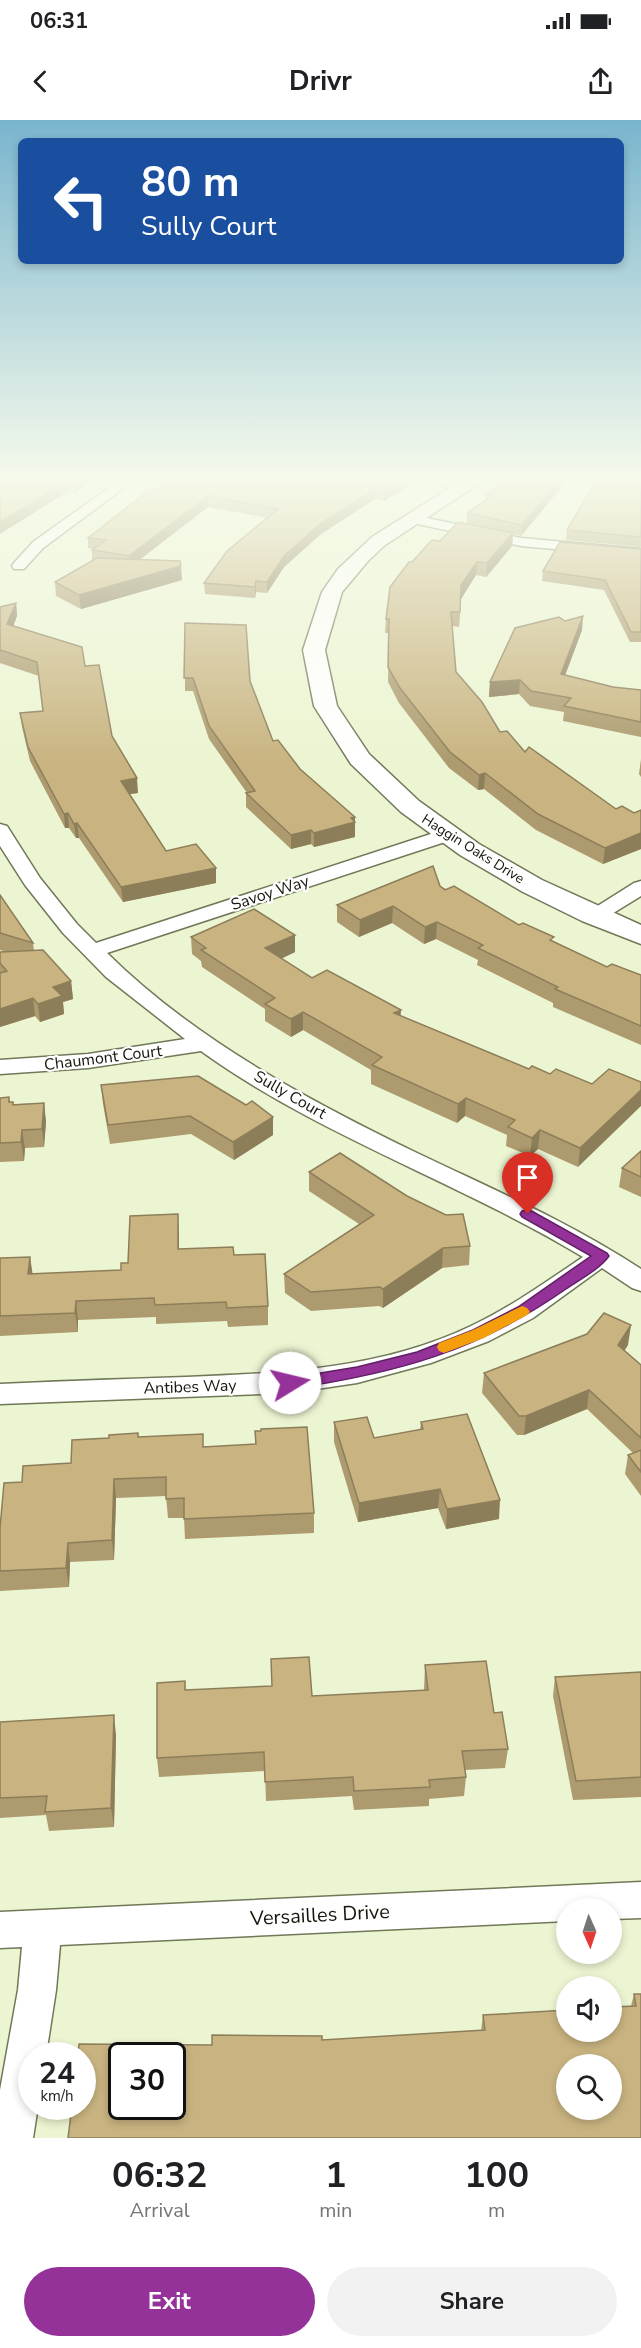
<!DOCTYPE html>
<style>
body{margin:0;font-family:"Nunito Sans",sans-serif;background:#f2f2f2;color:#202124;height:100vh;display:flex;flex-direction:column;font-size:22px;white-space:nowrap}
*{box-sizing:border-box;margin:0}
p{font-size:20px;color:#757577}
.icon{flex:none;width:33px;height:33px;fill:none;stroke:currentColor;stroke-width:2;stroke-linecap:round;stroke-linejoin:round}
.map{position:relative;height:2018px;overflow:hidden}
.details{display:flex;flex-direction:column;background:#fff;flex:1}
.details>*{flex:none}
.top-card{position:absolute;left:18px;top:18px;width:606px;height:126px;border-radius:9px;box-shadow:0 3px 9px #0003;background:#1a4fa0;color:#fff;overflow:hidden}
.needle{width:39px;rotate:177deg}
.buttons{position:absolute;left:556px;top:1778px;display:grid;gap:12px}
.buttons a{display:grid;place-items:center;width:66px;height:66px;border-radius:50%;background:#fff;box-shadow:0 3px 9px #0003;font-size:30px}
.speed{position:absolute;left:18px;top:1922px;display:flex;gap:12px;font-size:30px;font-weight:700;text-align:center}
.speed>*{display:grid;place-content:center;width:78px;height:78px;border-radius:50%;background:#fff;box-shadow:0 3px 9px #0003;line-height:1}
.speed small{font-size:15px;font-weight:400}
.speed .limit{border:3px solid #111;border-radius:9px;background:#fff;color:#111}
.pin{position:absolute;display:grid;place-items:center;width:51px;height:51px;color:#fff;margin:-62px -26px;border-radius:50% 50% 50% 0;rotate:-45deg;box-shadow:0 0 6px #0007}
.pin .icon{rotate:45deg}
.me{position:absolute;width:66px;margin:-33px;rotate:81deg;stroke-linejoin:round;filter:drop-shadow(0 0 4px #0008)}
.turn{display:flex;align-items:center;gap:21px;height:126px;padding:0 24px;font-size:27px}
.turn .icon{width:78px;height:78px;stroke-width:2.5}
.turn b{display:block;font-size:42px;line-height:51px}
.eta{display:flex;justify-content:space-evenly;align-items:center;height:102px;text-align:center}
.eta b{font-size:36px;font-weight:700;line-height:42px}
.action{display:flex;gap:12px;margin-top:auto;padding:12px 24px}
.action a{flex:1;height:69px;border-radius:36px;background:#943299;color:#fff;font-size:24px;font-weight:700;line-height:69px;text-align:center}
.action a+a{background:#f2f2f2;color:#202124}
.status{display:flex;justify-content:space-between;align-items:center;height:42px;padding:0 30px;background:#fff;direction:ltr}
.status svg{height:16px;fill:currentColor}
header{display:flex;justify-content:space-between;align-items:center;height:78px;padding:0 24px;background:#fff;font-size:27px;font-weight:700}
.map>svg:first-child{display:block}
</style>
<div class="status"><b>06:31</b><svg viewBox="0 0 49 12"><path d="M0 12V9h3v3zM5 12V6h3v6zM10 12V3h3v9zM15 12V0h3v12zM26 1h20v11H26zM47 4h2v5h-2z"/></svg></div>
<header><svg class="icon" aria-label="back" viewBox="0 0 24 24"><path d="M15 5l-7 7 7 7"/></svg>Drivr<svg class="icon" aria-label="share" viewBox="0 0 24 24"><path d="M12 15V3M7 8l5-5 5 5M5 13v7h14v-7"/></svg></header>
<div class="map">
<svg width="641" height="2018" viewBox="0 0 641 2018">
<rect width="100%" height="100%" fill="#ecf5d2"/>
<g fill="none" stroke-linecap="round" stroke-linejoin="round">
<defs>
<g id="street">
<polygon points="121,359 136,359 43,428 24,449 14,449 12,446 14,443 33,422"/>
<polygon points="428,359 453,359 472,363 474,366 467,370 429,362"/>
<polygon points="413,395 521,418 641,429 641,437 521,426 408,402 406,399"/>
<path d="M0,704L7,706L40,758L77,804L96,823L440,711H454L457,715L454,719L107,833C194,919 306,979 415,1032C492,1069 570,1102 641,1149V1171L632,1168L602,1148L533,1198L489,1221L431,1243L357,1263L290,1273L0,1284V1264C62,1261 124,1259 186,1257C284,1253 381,1249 471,1206C511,1187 546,1162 583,1137C459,1062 319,1016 201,931L88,948L0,954V940L88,934L185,919L106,857L63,813L25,765L0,726Z"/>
<polygon points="641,761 641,776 602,800 588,800 585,796 588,792 634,763"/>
<polygon points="641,1762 641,1798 612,1799 612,1788 567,1788 567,1801 60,1825 56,1870 46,1935 32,1935 32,1986 38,1986 33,2018 0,2018 0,1970 18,1870 22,1827 0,1828 0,1792"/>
</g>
<polygon id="secondary" points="464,359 486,359 385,425 368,441 342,472 325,530 337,586 369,634 419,681 479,724 542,760 641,805 641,824 582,801 523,772 460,735 401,692 351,644 314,586 303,530 322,472 338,449 372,417"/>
</defs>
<use href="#street" stroke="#717858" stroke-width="3"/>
<use href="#secondary" stroke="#717858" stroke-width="3"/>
<use href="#street" fill="#fff" fill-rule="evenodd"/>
<use href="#secondary" fill="#fff" fill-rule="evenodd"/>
</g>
<g fill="#ad9b6f">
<polygon points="0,359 93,359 75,373"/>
<polygon points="167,359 420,359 384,381 375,379 321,414 284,447 267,473 256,472 255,478 205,474 204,463 268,398 208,387 139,440 182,460 81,489 56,476 55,462 92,441 92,430 94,429 88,428 88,418 159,368"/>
<polygon points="568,359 521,416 513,414 512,426 486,457 476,455 461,479 459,507 452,506 456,552 500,612 525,632 616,689 634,693 641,690 641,729 603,744 536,710 484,669 478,670 449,648 399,583 388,562 389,513 385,513 386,499 412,442 440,421 467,404 467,393 485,381 485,374"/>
<polygon points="641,359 641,427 566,420 567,410"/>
<polygon points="641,429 641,522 630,522 604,470 542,461 543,451"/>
<polygon points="16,483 17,496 13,506 85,546 112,616 138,673 130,674 166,731 216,748 216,763 123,782 79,718 76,718 69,708 65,708 30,641 22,607 20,593 43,591 39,556 0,543 0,487"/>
<polygon points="185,503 250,561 273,621 300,649 355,697 355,717 314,727 311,724 291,729 246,687 246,673 247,673 209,619 193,571 185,571"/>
<polygon points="582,510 565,555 613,567 641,570 641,617 563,601 564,592 530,586 519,574 489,577 490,562"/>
<polygon points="641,639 641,657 639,654"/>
<polygon points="440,766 519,805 607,847 641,855 641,925 553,887 553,883 477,845 478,840 436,819 424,824 392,803 359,817 337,802 337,785"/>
<polygon points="0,775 33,823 34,831 71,861 73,879 63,882 64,894 40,902 35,896 0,907 0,832 7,832 0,830"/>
<polygon points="295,815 295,832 281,839 312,858 400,896 529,949 592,964 578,1047 538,1029 530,1036 506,1026 507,1015 465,996 457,1003 371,964 371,950 303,910 291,917 265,901 265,889 202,847 201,841 192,834 191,817"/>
<polygon points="101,965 246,985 273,997 273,1015 234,1040 191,1014 110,1024 103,984"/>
<polygon points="9,977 10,982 13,982 14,984 44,983 46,1002 44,1027 25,1028 24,1041 0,1042 0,978"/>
<polygon points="641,1031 641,1077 619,1067 622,1048"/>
<polygon points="309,1052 470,1126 469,1145 442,1148 383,1188 379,1186 311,1191 285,1173 284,1154 359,1104 309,1071"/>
<polygon points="179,1113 179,1129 234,1135 268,1186 268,1205 228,1207 227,1201 156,1204 156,1197 78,1200 78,1212 0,1216 0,1138 30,1137 32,1154 121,1150 128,1143"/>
<polygon points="628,1225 624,1230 641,1245 641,1376 625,1354 628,1335 633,1333 587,1289 524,1315 517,1315 482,1273 484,1253"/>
<polygon points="334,1302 374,1318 420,1310 421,1302 499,1399 446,1409 438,1388 358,1402 334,1322"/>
<polygon points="255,1311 314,1393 314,1413 185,1419 184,1398 168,1398 166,1376 116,1378 114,1440 70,1442 69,1467 0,1471 0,1408 22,1362 138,1317 203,1327 255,1325"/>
<polygon points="425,1545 494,1593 508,1629 505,1648 465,1650 466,1657 464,1676 429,1679 429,1686 354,1690 352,1676 266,1681 265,1651 159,1657 157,1638 185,1561 186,1570 312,1576 424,1570"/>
<polygon points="641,1552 641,1677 573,1680 553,1576 555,1557"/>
<polygon points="0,1602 116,1615 114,1707 49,1711 46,1695 0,1698"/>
<polygon points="634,1874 641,1874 641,2018 212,1925 322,1920 481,1911 483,1895 631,1886"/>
</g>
<g fill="#8d7e5a">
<polygon points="79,359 93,359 75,373 74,363"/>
<polygon points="404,359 420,359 384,381 385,371"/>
<polygon points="560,359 568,359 521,416 522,405"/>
<polygon points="66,362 67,372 0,414 0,402"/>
<polygon points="375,369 375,379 321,414 284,447 267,473 267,462 284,436 321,403"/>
<polygon points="208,376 208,387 130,447 129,436"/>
<polygon points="513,413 512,426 486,457 487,443"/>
<polygon points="477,442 476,455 461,479 459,507 461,465"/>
<polygon points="181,446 182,460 81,489 79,475"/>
<polygon points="256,461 256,472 255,478 255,467"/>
<polygon points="16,483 17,496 9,517 7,504"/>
<polygon points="583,496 582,510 560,569 561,554"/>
<polygon points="520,560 519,574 489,577 490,562"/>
<polygon points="485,653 484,669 478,670 479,655"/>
<polygon points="137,658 138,673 122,675 121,661"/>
<polygon points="68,693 69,708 65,708 64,694"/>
<polygon points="355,697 355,717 314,727 314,713"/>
<polygon points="77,703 79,718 76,718 74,704"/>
<polygon points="311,710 311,724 291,729 291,715"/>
<polygon points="641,713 641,729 603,744 605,728"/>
<polygon points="216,748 216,763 123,782 121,767"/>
<polygon points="393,786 392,803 359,817 360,800"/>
<polygon points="437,802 436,819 424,824 425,807"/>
<polygon points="295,815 295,832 265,846 265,828"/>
<polygon points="71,861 73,879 63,882 64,894 40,902 38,884 53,867"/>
<polygon points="33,878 35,896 0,907 0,889"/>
<polygon points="401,890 400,908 394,893"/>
<polygon points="303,892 303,910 291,917 291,899"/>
<polygon points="641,970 641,986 578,1047 580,1028"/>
<polygon points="466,978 465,996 457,1003 458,984"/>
<polygon points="44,983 46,1002 44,1027 42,1009"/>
<polygon points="273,997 273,1015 234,1040 233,1022"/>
<polygon points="22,1010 25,1028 24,1041 21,1022"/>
<polygon points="540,1010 538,1029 530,1036 532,1018"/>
<polygon points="178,1094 179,1113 179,1148 178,1129"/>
<polygon points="443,1128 442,1148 383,1188 383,1169"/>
<polygon points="30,1137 33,1156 28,1154"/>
<polygon points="76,1181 78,1200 78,1212 75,1193"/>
<polygon points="631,1205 628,1225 616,1244 618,1225"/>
<polygon points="589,1270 587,1289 524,1315 526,1296"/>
<polygon points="114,1359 116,1378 114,1440 112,1420"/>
<polygon points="440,1369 438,1388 358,1402 359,1383"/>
<polygon points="500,1380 499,1399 446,1409 447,1389"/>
<polygon points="68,1423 70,1442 69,1467 66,1448"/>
<polygon points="114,1595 116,1615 114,1707 111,1688"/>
</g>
<g fill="#c9b481" stroke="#8d7e5a" stroke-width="1.5" fill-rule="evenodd">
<polygon points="0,359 79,359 74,363 66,362 0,402"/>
<polygon points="167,359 404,359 385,371 375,369 321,403 284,436 267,462 256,461 255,467 204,463 227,431 278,389 208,376 129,436 92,430 106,420 88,418 147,372 159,368"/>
<polygon points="504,359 560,359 522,405 467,393 493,375 485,374 499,365"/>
<polygon points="597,359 641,359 641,417 567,410"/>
<polygon points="458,402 513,413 487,443 477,442 461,465 460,492 451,492 456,552 482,582 500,612 507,611 525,632 529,627 616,689 622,686 634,693 641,690 641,713 605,728 538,694 485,653 479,655 450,632 400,568 388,547 389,499 386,499 390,467 409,442 412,442 432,420 440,421"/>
<polygon points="560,422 641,429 641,512 631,512 605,460 543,451"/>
<polygon points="97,438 180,441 181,446 79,475 55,462"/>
<polygon points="16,483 7,504 82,527 85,546 99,545 112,616 137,658 121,661 166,731 196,724 216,748 121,767 77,703 74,704 68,693 64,694 28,627 20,593 43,591 37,542 0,530 0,487"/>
<polygon points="583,496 561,554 613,567 641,570 641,602 564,586 571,578 531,571 520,560 490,562 515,508 559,497 565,501"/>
<polygon points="185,503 246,505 250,561 273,621 278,620 300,649 355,697 351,698 355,702 314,713 311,710 291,715 246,673 255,671 209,606 193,558 184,558"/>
<polygon points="433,746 440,766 445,770 454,766 519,805 523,803 554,817 550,820 607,847 612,844 641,855 641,906 555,869 558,867 478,828 483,825 437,802 425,807 393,786 360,800 337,785"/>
<polygon points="0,775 33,823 0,813"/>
<polygon points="254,789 295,815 265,828 312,858 327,850 401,890 394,893 529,949 532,946 550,954 556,949 592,964 609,949 641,962 641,970 580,1028 540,1010 532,1018 508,1007 515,1000 466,978 458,984 372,945 382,937 303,892 291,899 265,884 275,878 201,830 206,828 191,817"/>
<polygon points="43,830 71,861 53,867 62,876 38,884 33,878 0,889 0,853 7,851 0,843 0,832"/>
<polygon points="198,956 246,985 252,981 273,997 233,1022 190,996 108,1005 101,965"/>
<polygon points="9,977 9,982 13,982 13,985 44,983 42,1009 22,1010 21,1022 0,1023 0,978"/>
<polygon points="641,1031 641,1057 622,1048"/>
<polygon points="340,1033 407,1076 446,1095 463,1094 470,1126 443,1128 383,1169 380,1167 311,1172 284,1154 374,1095 309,1052"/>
<polygon points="178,1094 178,1129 233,1127 234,1135 265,1134 268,1186 227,1188 226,1182 155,1185 154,1178 76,1181 75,1193 0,1196 0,1138 30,1137 28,1154 121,1150 121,1143 128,1143 130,1096"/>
<polygon points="604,1193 631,1205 618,1225 641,1245 641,1318 589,1270 526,1296 519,1296 484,1253 587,1214"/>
<polygon points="467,1294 500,1380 447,1389 440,1369 359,1383 334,1302 367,1297 374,1318 423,1309 421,1302"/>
<polygon points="307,1307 314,1393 184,1399 184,1378 166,1379 166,1357 114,1359 112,1420 68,1423 66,1448 0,1451 0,1408 4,1363 22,1362 23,1346 71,1343 72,1320 109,1318 109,1315 138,1313 138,1317 203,1314 203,1327 256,1324 255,1311 261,1311 261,1309"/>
<polygon points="641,1330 641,1352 628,1335"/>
<polygon points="309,1537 312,1576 428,1570 425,1545 486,1541 494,1593 502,1592 508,1629 462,1631 466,1657 429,1660 430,1667 354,1671 353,1657 265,1662 264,1632 157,1638 157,1563 185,1561 185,1570 272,1566 271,1539"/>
<polygon points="641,1552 641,1657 576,1661 555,1557"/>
<polygon points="114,1595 111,1688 45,1692 47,1676 0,1678 0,1602"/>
<path d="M634,1874H641V2018H68L72,1986H82V1935H78L79,1924L212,1925V1915L322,1916V1920L485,1910L483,1895L567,1890V1911H612V1887L636,1886ZM122,1935H172V1986H122ZM567,1944H612V1989H567Z"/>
</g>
<linearGradient id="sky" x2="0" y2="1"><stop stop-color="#79b5ce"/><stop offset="0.56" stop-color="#f6faeb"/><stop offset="1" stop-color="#f6faeb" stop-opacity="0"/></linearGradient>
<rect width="641" height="642" fill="url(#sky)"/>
<path fill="#943299" stroke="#602063" stroke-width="1.5" d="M528,1089L607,1133L609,1136C600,1149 579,1160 566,1169C476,1232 397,1253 290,1269L284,1267L282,1263L284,1259L357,1247L417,1232L473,1210L518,1187L591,1136L522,1097L520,1094L522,1091Z"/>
<polygon fill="#f59e0b" points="522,1186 527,1188 530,1192 527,1195 484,1218 444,1233 439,1231 437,1227 439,1223 473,1210"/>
<g text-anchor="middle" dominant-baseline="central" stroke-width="4.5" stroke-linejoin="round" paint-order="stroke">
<g font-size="14" fill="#15180b" stroke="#fff">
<text transform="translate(473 729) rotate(32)">Haggin Oaks Drive</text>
</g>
<g font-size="16" fill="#15180b" stroke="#fff">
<text transform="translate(270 773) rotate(-18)">Savoy Way</text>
<text transform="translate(103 938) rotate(-7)">Chaumont Court</text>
<text transform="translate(290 975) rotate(30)">Sully Court</text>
<text transform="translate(190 1267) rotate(-2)">Antibes Way</text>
</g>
<g font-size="20" fill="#15180b" stroke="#fff">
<text transform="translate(320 1795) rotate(-3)">Versailles Drive</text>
</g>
</g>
</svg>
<div class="buttons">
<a><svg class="needle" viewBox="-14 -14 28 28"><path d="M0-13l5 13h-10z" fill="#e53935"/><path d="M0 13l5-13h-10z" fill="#757577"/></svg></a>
<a><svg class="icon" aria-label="sound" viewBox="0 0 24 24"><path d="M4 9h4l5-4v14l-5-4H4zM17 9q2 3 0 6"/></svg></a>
<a><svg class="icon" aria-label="search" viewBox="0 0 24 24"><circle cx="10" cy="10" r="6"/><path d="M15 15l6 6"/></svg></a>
</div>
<div class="speed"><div>24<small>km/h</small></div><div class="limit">30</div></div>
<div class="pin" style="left:528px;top:1094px;background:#d93025"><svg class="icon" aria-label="arrive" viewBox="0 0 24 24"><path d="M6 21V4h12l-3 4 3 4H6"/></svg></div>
<svg class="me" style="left:290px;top:1263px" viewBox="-20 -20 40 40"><circle r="19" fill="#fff"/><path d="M0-13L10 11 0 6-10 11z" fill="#943299"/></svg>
<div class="top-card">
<div class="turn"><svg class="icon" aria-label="left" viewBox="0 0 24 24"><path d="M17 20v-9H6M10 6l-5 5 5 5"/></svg><div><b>80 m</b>Sully Court</div></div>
</div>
</div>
<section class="details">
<div class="eta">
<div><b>06:32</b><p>Arrival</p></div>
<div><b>1</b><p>min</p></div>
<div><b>100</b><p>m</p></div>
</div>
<div class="action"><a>Exit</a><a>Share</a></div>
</section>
